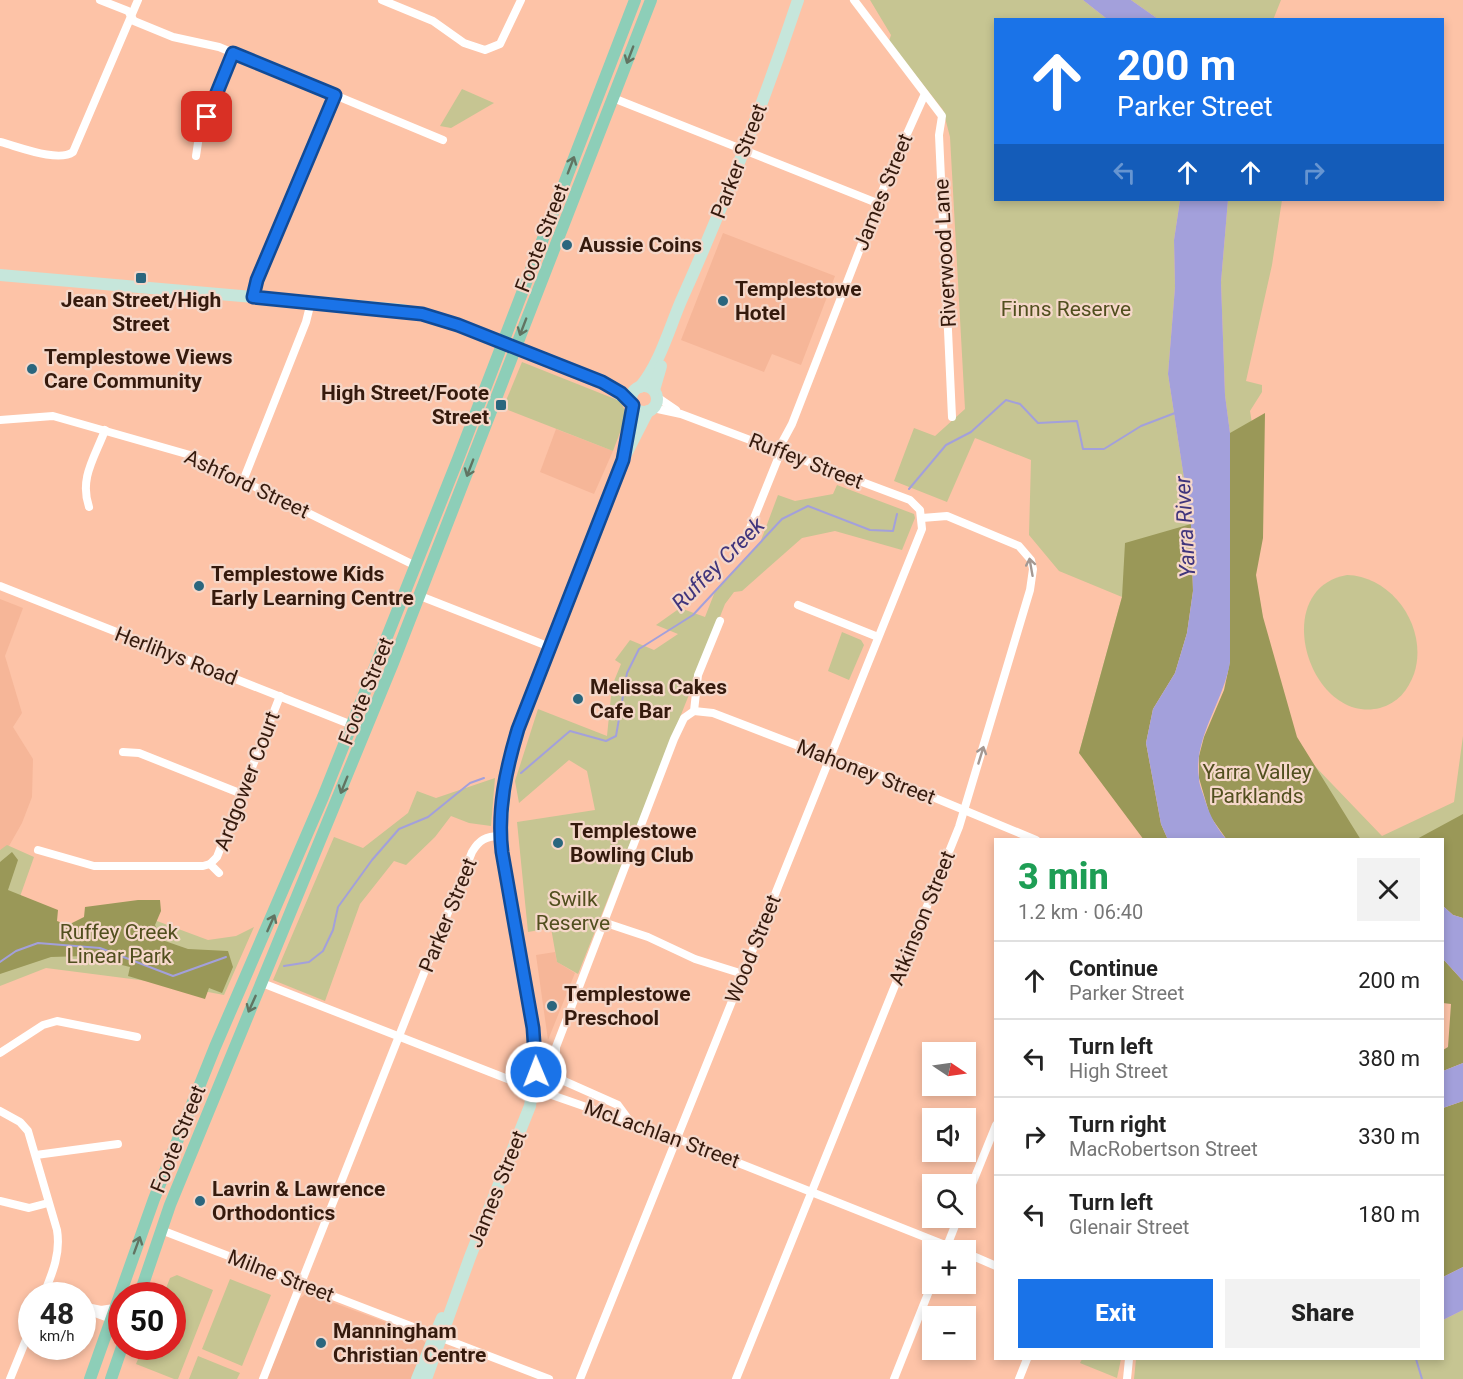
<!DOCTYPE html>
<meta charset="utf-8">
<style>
body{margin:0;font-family:Roboto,sans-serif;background:#f2f2f2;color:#222;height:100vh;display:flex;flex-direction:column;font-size:22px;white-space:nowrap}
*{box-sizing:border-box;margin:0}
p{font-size:20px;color:#767676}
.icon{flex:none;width:33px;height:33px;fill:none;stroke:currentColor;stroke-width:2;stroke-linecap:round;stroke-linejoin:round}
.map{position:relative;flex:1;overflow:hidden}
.side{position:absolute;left:994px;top:838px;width:450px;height:522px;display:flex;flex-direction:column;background:#fff;border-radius:0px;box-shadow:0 3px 9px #0003}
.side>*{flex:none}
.hud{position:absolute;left:994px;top:18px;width:450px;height:183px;border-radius:0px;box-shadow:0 3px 9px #0003;background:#1a73e8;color:#fff;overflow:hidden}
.needle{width:39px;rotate:103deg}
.controls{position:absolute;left:922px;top:1042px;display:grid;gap:12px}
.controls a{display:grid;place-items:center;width:54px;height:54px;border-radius:0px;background:#fff;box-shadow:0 3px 9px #0003;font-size:30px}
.speed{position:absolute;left:18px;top:1282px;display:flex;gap:12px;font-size:30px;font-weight:700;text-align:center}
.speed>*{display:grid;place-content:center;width:78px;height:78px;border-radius:50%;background:#fff;box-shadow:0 3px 9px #0003;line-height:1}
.speed small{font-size:15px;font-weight:400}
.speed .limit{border:9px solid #d22;background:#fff;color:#111}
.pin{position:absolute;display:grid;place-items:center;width:51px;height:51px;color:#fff;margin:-26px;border-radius:12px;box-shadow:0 3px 9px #0006}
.me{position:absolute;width:66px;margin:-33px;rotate:359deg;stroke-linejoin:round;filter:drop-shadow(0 0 4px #0008)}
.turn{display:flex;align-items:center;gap:21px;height:126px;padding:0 24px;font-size:27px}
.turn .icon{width:78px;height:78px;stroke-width:2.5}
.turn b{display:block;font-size:42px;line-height:51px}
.lanes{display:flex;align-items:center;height:57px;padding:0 24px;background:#0003;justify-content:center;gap:30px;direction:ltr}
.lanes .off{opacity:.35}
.round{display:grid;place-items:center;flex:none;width:63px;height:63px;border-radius:0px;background:#f2f2f2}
.overview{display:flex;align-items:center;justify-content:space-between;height:102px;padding:0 24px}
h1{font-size:36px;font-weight:800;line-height:45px;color:#1e9e55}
.primary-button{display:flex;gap:12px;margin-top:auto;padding:12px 24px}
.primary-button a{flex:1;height:69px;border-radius:0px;background:#1a73e8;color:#fff;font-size:24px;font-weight:800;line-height:69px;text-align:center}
.primary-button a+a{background:#f2f2f2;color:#222}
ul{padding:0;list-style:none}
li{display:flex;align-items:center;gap:18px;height:78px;padding:0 24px;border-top:2px solid #e0e0e0}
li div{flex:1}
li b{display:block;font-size:22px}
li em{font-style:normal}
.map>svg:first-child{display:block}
</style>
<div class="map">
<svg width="1463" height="1379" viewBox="0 0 1463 1379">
<rect width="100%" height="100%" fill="#fdc3a7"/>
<g fill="#f6b698">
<polygon points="723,233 835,276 801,365 772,354 764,372 681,340"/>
<polygon points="556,429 613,451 594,494 540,472"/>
<polygon points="0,599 23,608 5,656 22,713 13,727 33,759 32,797 22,823 9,846 0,850"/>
<polygon points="555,952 557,962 575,973 548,1040 536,955"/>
<polygon points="307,1293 418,1334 426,1344 413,1379 267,1379 298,1300"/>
</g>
<g fill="#c6c592">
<polygon points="870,0 1083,0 1107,19 996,20 996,200 1180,200 1174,240 1175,287 1168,374 1191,524 1120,770 1079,753 1122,597 1059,571 1029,535 1031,460 975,438 947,502 894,481 914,428 935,436 965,409 950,137 943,110 889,41 891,35"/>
<polygon points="1131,0 1281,0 1273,20 1158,19"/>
<polygon points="462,89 494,103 451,128 440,126"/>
<polygon points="1228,200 1282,200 1272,265 1246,381 1262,385 1262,392 1250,411 1256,448 1255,575 1284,734 1382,836 1454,802 1463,736 1463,918 1443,906 1443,840 1227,840 1230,433 1225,395 1221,282"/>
<polygon points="522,362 620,401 627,414 613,451 503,408"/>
<polygon points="837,485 914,514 915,518 902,550 835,531 802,538 742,591 734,592 725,604 578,974 557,962 551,928 528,932 517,822 595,810 587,771 569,760 519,803 515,781 538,709 607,736 612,686 621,664 615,660 630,640 654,650 678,634 656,625 680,608 705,617 716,589 760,543 778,495 795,501 833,494"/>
<path d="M1347,575C1393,576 1429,629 1414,674C1408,690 1398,703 1380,708C1309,725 1268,589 1347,575Z"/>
<polygon points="842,632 861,640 864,645 849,680 828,671"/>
<polygon points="495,778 491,826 469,823 451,816 435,837 406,865 394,861 360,904 325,1001 273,980 334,837 363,848 408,813 417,791 436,798"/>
<polygon points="7,845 34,857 17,905 53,930 122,908 208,940 236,936 254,927 224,995 155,982 46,968 0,986 0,850"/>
<polygon points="177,1275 213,1290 178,1379 174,1379 136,1364 143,1347 172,1347 172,1296 163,1296 170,1278"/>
<polygon points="230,1279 271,1295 242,1366 202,1349"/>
<polygon points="1463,1310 1463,1379 1134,1379 1136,1359 1443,1359 1443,1320"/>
<polygon points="198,1356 240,1373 237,1379 189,1379"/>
<polygon points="1082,1359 1121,1359 1117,1378 1080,1363"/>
</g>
<g fill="#9a9858">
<polygon points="1265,413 1263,538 1256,575 1263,617 1297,737 1361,840 1227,840 1210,816 1199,778 1199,756 1204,737 1224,690 1230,662 1230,433"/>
<polygon points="1191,524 1193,591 1187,633 1175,673 1153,709 1146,743 1161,824 1168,840 1144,840 1079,753 1122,597 1125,543"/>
<polygon points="1463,814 1463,918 1453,915 1443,906 1443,840 1415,840"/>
<polygon points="12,852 18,860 8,890 58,910 57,921 68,925 84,917 85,907 138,900 160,900 161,911 155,925 162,940 188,949 228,951 233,967 222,993 209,988 205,999 128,976 130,967 85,956 51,957 0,974 0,862"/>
<polygon points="1443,959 1463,981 1463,1063 1443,1071 1443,1050 1448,1047 1451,1004 1443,1003"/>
<polygon points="1463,1101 1463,1267 1443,1277 1443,1108"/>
</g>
<g fill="#a3a0db">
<polygon points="1083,0 1131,0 1158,19 1107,19"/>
<path d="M1180,200H1228L1221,282L1225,395L1230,433V662C1224,701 1193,738 1199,778C1199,785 1203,793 1205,800C1210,816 1216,827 1227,840H1168L1161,824L1146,743L1153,709L1175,673L1187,633L1193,591L1191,524L1168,374L1175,287L1174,240Z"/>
<polygon points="1443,906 1453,915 1463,918 1463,981 1443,959"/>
<polygon points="1463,1063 1463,1101 1443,1108 1443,1071"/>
<polygon points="1463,1267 1463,1310 1443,1320 1443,1277"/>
</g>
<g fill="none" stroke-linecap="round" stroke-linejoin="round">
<g stroke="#a3a0db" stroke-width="2">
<polyline points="909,489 946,445 971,432 1006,400 1020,404 1038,423 1077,421 1083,449 1104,449 1141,426 1175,413"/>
<polyline points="521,773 570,731 606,741 616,736 627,673 639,649 693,615 782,519 808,506 870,530 893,531 897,514"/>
<polyline points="0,962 16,951 38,943 100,948 173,976 226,957"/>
<polyline points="284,966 309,962 323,951 333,930 338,907 372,860 399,829 428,817 470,783 484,778"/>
<polyline points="1416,1359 1422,1379"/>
</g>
<g stroke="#fff" stroke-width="8">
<polyline points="100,0 128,11 134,21 173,37 219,47 443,140"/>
<polyline points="382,0 433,21 464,43 485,50 500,44 521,0"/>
<polyline points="854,0 942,116 939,135 952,417"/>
<polyline points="613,98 877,203"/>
<path d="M0,142C17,146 58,163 73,152L138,0"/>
<polyline points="196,156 199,136 233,53"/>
<polyline points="253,297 257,280 335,95"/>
<polyline points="657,397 676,410"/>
<polyline points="0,420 53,416 190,455 416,566"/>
<polyline points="778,450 792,424 889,174 924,96"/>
<polyline points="243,481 306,322 311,302"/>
<path d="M89,507C79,478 95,457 105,430"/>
<polyline points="738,550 748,533 781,451"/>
<polyline points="0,586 357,727"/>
<polyline points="420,596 550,647"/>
<polyline points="798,605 878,637"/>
<polyline points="694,711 713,713 817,753 858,766 1036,840"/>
<polyline points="123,752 139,753 242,794"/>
<polyline points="38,850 94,866 203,866 210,864"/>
<polyline points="219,873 210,864 217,857 280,696"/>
<polyline points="603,922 648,937 695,959 743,974"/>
<polyline points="262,983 523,1085 678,1139 960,1251"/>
<polyline points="0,1053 43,1025 57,1021 137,1037"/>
<path d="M0,1111L20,1122L28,1131L57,1230C61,1254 52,1274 43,1296"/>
<polyline points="629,1120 618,1105 564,1081 556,1065 556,1047 674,739 684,718 694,711 698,675 720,621"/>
<polyline points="36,1155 118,1144"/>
<polyline points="966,1199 996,1125"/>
<polyline points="0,1201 29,1208 48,1203"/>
<polyline points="161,1230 434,1335"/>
<polyline points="945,1251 958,1218"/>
<polyline points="966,1253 996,1266"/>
<polyline points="45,1291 57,1296"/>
<polyline points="82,1306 101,1310 114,1308"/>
<polyline points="90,1309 95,1313 122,1323"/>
<polyline points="442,1338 549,1379"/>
<polyline points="10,1379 32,1325"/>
<path d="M263,1379L472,852C479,840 486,836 500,836"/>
<polyline points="580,1379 922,529 920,510 910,500 681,414 653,408"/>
<polyline points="736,1379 959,827 1030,590 1033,569 1031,560 1019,546 947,516 922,518"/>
<polyline points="894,1379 933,1281"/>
<polyline points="1019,1379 1027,1359"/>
<polyline points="1127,1379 1129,1359"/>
</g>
<g stroke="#c6e6db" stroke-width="12">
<polyline points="0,275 403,310 441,319 502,342"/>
<polyline points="516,348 602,382 632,403"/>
<circle cx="644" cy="399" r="13"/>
<path d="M640,387C660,363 669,329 681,301C725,203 764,102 798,0"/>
<polyline points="654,390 661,366"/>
<polyline points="417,1379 442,1318"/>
<polyline points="426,1379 470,1257 530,1106 536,1065 533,1028 500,836 508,762 518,729 623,460 648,411"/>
</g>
<g stroke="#8dceb8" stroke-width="12">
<polyline points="139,1296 170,1205 393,663 651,0"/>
<polyline points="90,1379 154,1199 215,1047 323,797 458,459 635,0"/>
<polyline points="111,1379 122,1347"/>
</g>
</g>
<defs><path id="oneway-shaft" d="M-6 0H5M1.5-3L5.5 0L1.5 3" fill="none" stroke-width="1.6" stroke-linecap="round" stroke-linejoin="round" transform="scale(1.5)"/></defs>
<g stroke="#617462">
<use href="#oneway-shaft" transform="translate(630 55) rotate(111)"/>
<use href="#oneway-shaft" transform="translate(571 165) rotate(-69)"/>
<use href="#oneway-shaft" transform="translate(523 327) rotate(111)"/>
<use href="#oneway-shaft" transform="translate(470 468) rotate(111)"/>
<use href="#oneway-shaft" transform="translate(344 785) rotate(112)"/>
<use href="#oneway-shaft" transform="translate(271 923) rotate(-66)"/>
<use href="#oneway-shaft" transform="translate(252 1004) rotate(114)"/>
<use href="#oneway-shaft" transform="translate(137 1245) rotate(-70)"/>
</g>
<g stroke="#a49892">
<use href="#oneway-shaft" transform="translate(1031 567) rotate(-100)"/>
<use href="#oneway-shaft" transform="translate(981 755) rotate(-73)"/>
</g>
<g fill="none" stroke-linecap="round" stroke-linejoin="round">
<defs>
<path id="route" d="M207,117L233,53L335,95L257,280L253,297L422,314L458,325L602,382L621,393L633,405L623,460L518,729C506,769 497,810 502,852L533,1028L536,1072"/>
</defs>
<use href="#route" stroke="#114b97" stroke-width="15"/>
<use href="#route" stroke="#1a73e8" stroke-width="10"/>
</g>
<g fill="#2a667e" stroke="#f5d7c9" stroke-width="2">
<circle cx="567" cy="245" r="6"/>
<rect x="135" y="272" width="12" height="12" rx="3"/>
<circle cx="723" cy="301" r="6"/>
<circle cx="32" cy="369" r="6"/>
<rect x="495" y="399" width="12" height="12" rx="3"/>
<circle cx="199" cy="586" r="6"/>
<circle cx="578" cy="699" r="6"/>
<circle cx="558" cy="843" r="6"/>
<circle cx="552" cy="1006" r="6"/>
<circle cx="200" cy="1201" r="6"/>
<circle cx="321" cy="1343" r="6"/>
</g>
<g text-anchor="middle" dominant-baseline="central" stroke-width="4.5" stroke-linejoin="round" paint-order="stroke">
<g font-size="21" fill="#351a0d" stroke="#f5d7c9">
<text transform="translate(739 161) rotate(-69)">Parker Street</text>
<text transform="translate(883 192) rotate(-68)">James Street</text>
<text transform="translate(542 238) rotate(-69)">Foote Street</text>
<text transform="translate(945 253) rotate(-93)">Riverwood Lane</text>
<text transform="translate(806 461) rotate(21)">Ruffey Street</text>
<text transform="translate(247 484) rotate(25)">Ashford Street</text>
<text transform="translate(176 656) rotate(21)">Herlihys Road</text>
<text transform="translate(366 691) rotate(-68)">Foote Street</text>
<text transform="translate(866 772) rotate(21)">Mahoney Street</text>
<text transform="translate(247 781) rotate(-69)">Ardgower Court</text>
<text transform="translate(448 915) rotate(-68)">Parker Street</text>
<text transform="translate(922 918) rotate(-68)">Atkinson Street</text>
<text transform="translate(753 949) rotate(-68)">Wood Street</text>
<text transform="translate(662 1134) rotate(20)">McLachlan Street</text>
<text transform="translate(178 1139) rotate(-68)">Foote Street</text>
<text transform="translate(497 1189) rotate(-68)">James Street</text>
<text transform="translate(281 1276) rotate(21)">Milne Street</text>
</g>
<g font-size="21" font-weight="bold" fill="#351a0d" stroke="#f5d7c9" text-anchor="start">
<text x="579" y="245">Aussie Coins</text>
<text x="735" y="289">Templestowe<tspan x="735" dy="24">Hotel</tspan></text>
<text x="141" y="300" text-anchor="middle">Jean Street/High<tspan x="141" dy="24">Street</tspan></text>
<text x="44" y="357">Templestowe Views<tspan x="44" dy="24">Care Community</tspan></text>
<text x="489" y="393" text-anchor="end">High Street/Foote<tspan x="489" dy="24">Street</tspan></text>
<text x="211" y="574">Templestowe Kids<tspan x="211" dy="24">Early Learning Centre</tspan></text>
<text x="590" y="687">Melissa Cakes<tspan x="590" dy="24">Cafe Bar</tspan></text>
<text x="570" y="831">Templestowe<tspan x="570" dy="24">Bowling Club</tspan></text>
<text x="564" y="994">Templestowe<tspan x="564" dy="24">Preschool</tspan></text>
<text x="212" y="1189">Lavrin &amp; Lawrence<tspan x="212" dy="24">Orthodontics</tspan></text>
<text x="333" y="1331">Manningham<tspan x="333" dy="24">Christian Centre</tspan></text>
</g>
<g font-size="21" fill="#514f1e" stroke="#f5d7c9">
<text x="1066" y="309">Finns Reserve</text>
<text x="1257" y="772">Yarra Valley<tspan x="1257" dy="24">Parklands</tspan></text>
<text x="573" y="899">Swilk<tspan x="573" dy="24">Reserve</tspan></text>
<text x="119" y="932">Ruffey Creek<tspan x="119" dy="24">Linear Park</tspan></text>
</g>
<g font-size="22" font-style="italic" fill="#40357c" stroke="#f5d7c9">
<text transform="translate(1185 527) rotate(-93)">Yarra River</text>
<text transform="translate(718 564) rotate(-45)">Ruffey Creek</text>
</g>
</g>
</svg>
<div class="controls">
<a><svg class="needle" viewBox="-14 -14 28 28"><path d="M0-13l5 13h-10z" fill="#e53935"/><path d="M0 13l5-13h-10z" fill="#767676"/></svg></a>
<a><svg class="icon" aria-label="sound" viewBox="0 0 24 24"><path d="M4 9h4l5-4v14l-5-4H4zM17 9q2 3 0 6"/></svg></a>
<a><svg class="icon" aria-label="search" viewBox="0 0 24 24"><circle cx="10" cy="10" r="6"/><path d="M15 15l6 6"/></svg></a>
<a>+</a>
<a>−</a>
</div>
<div class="speed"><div>48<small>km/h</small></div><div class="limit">50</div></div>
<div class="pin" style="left:207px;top:117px;background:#d93025"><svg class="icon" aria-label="arrive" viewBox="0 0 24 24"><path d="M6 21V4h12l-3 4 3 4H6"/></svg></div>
<svg class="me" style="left:536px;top:1072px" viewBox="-20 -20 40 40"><circle r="17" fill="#1a73e8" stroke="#fff" stroke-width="3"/><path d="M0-11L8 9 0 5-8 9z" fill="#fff"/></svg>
<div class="hud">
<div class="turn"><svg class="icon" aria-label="ahead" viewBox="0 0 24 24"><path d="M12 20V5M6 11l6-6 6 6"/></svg><div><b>200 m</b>Parker Street</div></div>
<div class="lanes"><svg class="icon off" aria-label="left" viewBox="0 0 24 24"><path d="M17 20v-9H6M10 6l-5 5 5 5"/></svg><svg class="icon" aria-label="ahead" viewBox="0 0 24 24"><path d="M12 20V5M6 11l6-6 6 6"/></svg><svg class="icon" aria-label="ahead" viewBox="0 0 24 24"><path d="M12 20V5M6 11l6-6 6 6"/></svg><svg class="icon off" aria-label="right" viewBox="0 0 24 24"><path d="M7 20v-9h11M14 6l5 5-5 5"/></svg></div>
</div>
<section class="side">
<div class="overview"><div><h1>3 min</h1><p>1.2 km · 06:40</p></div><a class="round"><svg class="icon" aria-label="close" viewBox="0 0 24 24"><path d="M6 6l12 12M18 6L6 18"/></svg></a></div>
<ul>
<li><svg class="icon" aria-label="ahead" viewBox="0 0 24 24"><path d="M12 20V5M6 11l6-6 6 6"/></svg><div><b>Continue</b><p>Parker Street</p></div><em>200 m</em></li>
<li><svg class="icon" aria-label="left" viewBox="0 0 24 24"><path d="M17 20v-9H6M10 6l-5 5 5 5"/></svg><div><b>Turn left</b><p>High Street</p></div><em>380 m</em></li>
<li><svg class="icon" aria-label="right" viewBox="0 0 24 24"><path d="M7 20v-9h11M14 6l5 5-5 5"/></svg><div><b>Turn right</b><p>MacRobertson Street</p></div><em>330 m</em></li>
<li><svg class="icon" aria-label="left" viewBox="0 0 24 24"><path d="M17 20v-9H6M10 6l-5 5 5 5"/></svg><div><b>Turn left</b><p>Glenair Street</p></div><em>180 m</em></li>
</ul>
<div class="primary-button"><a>Exit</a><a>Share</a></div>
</section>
</div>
